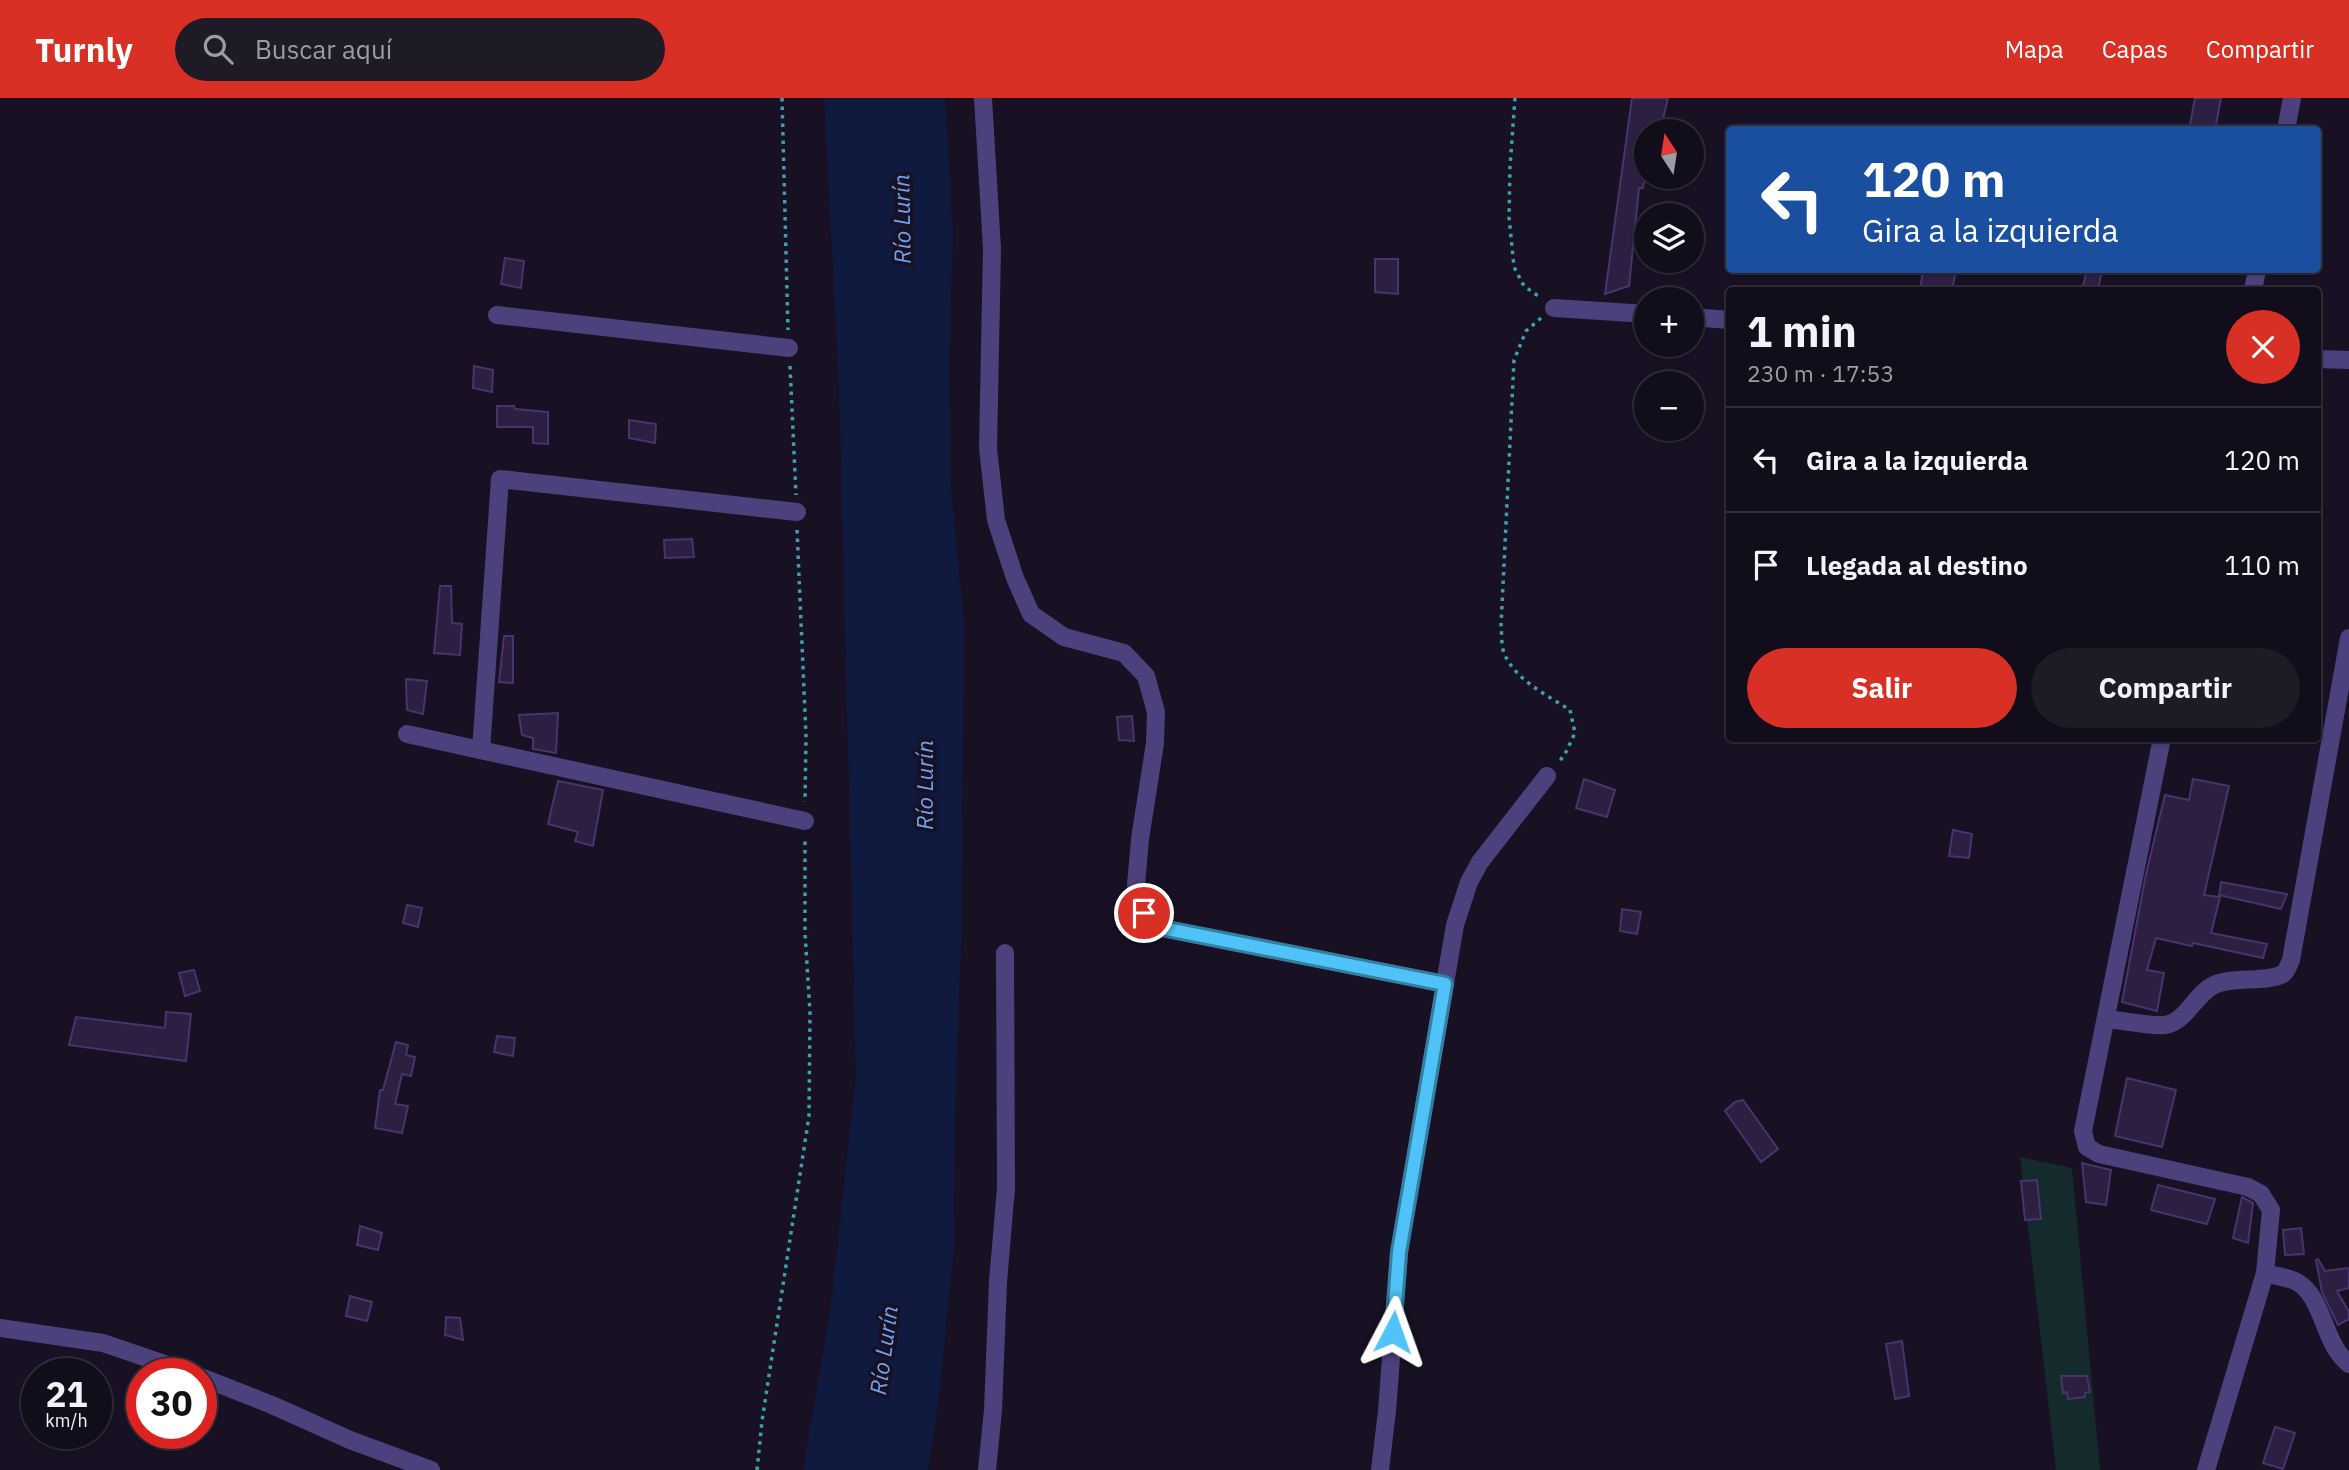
<!DOCTYPE html>
<html lang="es">
<meta charset="utf-8">
<style>
body{margin:0;font-family:"IBM Plex Sans",sans-serif;background:#1e1b27;color:#f1f3f6;height:100vh;display:flex;flex-direction:column;font-size:26px;white-space:nowrap}
*{box-sizing:border-box;margin:0}
p{font-size:23px;color:#9c9ca2}
.icon{flex:none;width:38px;height:38px;fill:none;stroke:currentColor;stroke-width:2;stroke-linecap:round;stroke-linejoin:round}
.map{position:relative;flex:1;overflow:hidden}
.details{position:absolute;left:1726px;top:189px;width:595px;height:455px;display:flex;flex-direction:column;background:#110d1a;border-radius:7px;box-shadow:0 2px 5px #0004,0 0 0 2px #302d39}
.details>*{flex:none}
.top-card{position:absolute;left:1726px;top:28px;width:595px;height:147px;border-radius:7px;box-shadow:0 2px 5px #0004,0 0 0 2px #302d39;background:#1a4fa0;color:#fff;overflow:hidden}
.needle{width:46px;rotate:348deg}
.fabs{position:absolute;left:1634px;top:21px;display:grid;gap:14px}
.fabs a{display:grid;place-items:center;width:70px;height:70px;border-radius:50%;background:#110d1a;box-shadow:0 2px 5px #0004,0 0 0 2px #302d39;font-size:35px}
.speed{position:absolute;left:21px;top:1260px;display:flex;gap:14px;font-size:35px;font-weight:700;text-align:center}
.speed>*{display:grid;place-content:center;width:91px;height:91px;border-radius:50%;background:#110d1a;box-shadow:0 2px 5px #0004,0 0 0 2px #302d39;line-height:1}
.speed small{font-size:18px;font-weight:400}
.speed .limit{border:10px solid #d22;background:#fff;color:#111}
.pin{position:absolute;display:grid;place-items:center;width:60px;height:60px;color:#fff;margin:-30px;border:4px solid #fff;border-radius:50%;box-shadow:0 2px 7px #0007}
.me{position:absolute;width:77px;margin:-38px;rotate:4deg;stroke-linejoin:round;filter:drop-shadow(0 0 5px #0008)}
.turn{display:flex;align-items:center;gap:24px;height:147px;padding:0 21px;font-size:32px}
.turn .icon{width:91px;height:91px;stroke-width:2.5}
.turn b{display:block;font-size:49px;line-height:60px}
.round{display:grid;place-items:center;flex:none;width:74px;height:74px;border-radius:37px;background:#1e1b27}
.head{display:flex;align-items:center;justify-content:space-between;height:119px;padding:0 21px}
h1{font-size:42px;font-weight:700;line-height:52px}
.cta{display:flex;gap:14px;margin-top:auto;padding:14px 21px}
.cta a{flex:1;height:80px;border-radius:42px;background:#d93025;color:#fff;font-size:28px;font-weight:700;line-height:80px;text-align:center}
.cta a+a{background:#1e1b27;color:#f1f3f6}
ul{padding:0;list-style:none}
li{display:flex;align-items:center;gap:21px;height:105px;padding:0 21px;border-top:2px solid #302d39}
li div{flex:1}
li b{display:block;font-size:26px}
li em{font-style:normal}
header{display:flex;align-items:center;gap:42px;box-sizing:border-box;height:98px;padding:0 35px;background:#d93025;color:#fff}
header strong{font-size:33px}
nav{display:flex;gap:38px;margin-inline-start:auto;font-size:24px}
.search{width:490px;height:63px;background:#1e1b27;display:flex;align-items:center;gap:18px;box-sizing:border-box;padding:0 24px;border-radius:38px;color:#9c9ca2;font-size:26px}
.map>svg:first-child{display:block}
</style>
<header>
<strong>Turnly</strong>
<div class="search"><svg class="icon" aria-label="search" viewBox="0 0 24 24"><circle cx="10" cy="10" r="6"/><path d="M15 15l6 6"/></svg>Buscar aquí</div>
<nav><a>Mapa</a><a>Capas</a><a>Compartir</a></nav>
</header>
<div class="map">
<svg width="2349" height="1372" viewBox="0 0 2349 1372">
<rect width="100%" height="100%" fill="#171123"/>
<polygon fill="#152a2d" points="2020,1059 2072,1070 2100,1372 2056,1372"/>
<polygon fill="#101a3e" points="824,0 945,0 953,135 949,269 951,388 964,528 961,846 955,1008 954,1149 939,1299 928,1372 803,1372 831,1207 856,978 839,285"/>
<g fill="#2c1f42" stroke="#47346c" stroke-width="2">
<polygon points="1632,0 1668,0 1660,33 1647,33 1647,66 1643,90 1639,90 1629,188 1605,196"/>
<polygon points="2195,0 2221,0 2215,32 2189,32"/>
<polygon points="505,160 524,163 521,190 501,186"/>
<polygon points="1375,161 1398,161 1398,196 1375,194"/>
<polygon points="1923,172 1956,172 1952,192 1920,192"/>
<polygon points="2087,172 2102,172 2098,192 2082,192"/>
<polygon points="474,268 493,272 492,294 473,290"/>
<polygon points="497,308 514,308 515,311 548,314 548,346 533,345 533,329 497,329"/>
<polygon points="629,322 656,326 655,345 629,340"/>
<polygon points="692,441 694,459 665,460 664,442"/>
<polygon points="440,488 451,488 452,525 462,526 460,557 434,555"/>
<polygon points="504,538 513,538 513,585 499,584"/>
<polygon points="406,581 427,583 423,616 407,612"/>
<polygon points="558,615 556,655 533,651 533,640 522,637 519,617"/>
<polygon points="1132,618 1134,643 1119,642 1117,619"/>
<polygon points="1584,681 1615,692 1607,719 1576,710"/>
<polygon points="2193,681 2229,688 2204,797 2220,799 2211,835 2267,846 2263,860 2193,845 2192,848 2156,840 2147,872 2164,875 2157,913 2122,904 2146,776 2165,697 2189,702"/>
<polygon points="558,683 603,692 593,748 575,743 578,734 548,726"/>
<polygon points="1953,732 1972,736 1969,760 1949,758"/>
<polygon points="2221,784 2287,796 2281,811 2219,797"/>
<polygon points="407,807 422,810 418,829 403,825"/>
<polygon points="1622,811 1641,814 1637,836 1620,833"/>
<polygon points="194,872 200,893 185,898 179,875"/>
<polygon points="166,914 191,916 186,963 69,947 76,919 165,930"/>
<polygon points="497,938 515,940 513,958 494,954"/>
<polygon points="396,944 408,947 406,957 415,959 411,978 402,976 395,1006 408,1008 402,1035 375,1030 380,992 383,992"/>
<polygon points="2127,980 2176,992 2162,1049 2115,1038"/>
<polygon points="1743,1002 1778,1051 1761,1064 1725,1013 1735,1004"/>
<polygon points="2082,1065 2111,1072 2106,1107 2086,1104"/>
<polygon points="2037,1082 2041,1121 2025,1122 2021,1083"/>
<polygon points="2158,1087 2215,1101 2207,1126 2151,1112"/>
<polygon points="2242,1099 2253,1105 2248,1145 2233,1140"/>
<polygon points="360,1128 382,1135 378,1152 357,1147"/>
<polygon points="2301,1130 2304,1156 2285,1157 2283,1132"/>
<polygon points="2318,1161 2325,1173 2349,1170 2349,1190 2337,1193 2349,1214 2349,1221 2338,1227 2322,1194 2316,1162"/>
<polygon points="350,1198 372,1204 367,1223 346,1218"/>
<polygon points="446,1219 460,1220 463,1242 445,1237"/>
<polygon points="1902,1243 1909,1298 1895,1301 1886,1246"/>
<polygon points="2061,1278 2087,1278 2090,1294 2085,1295 2085,1299 2068,1301 2067,1294 2063,1295"/>
<polygon points="2275,1329 2295,1335 2283,1371 2263,1365"/>
</g>
<g fill="none" stroke-linecap="round" stroke-linejoin="round">
<g stroke="#3da0aa" stroke-width="3.5" stroke-dasharray="3.5 5" stroke-linecap="butt">
<polyline points="782,0 788,232"/>
<polyline points="1515,0 1510,69 1509,119 1514,169 1524,188 1541,200"/>
<path d="M1541,220L1526,233L1514,262L1501,528C1502,536 1501,547 1504,555C1515,582 1547,597 1570,612L1575,635L1565,656L1558,665"/>
<polyline points="790,268 796,397"/>
<polyline points="797,432 806,638 805,704"/>
<polyline points="757,1372 762,1323 809,1018 810,914 805,835 805,740"/>
</g>
<g stroke="#4d417d" stroke-width="18">
<polyline points="983,0 992,151 988,350 996,422 1015,480 1031,516 1064,539 1124,555 1146,578 1156,614 1155,645 1140,741 1136,787 1144,815 1162,830 1445,886"/>
<polyline points="2286,32 2292,0"/>
<polyline points="2253,192 2257,172"/>
<polyline points="1554,210 1647,216"/>
<polyline points="497,217 789,250"/>
<polyline points="1692,219 1729,222"/>
<polyline points="2317,261 2349,262"/>
<polyline points="407,636 805,723"/>
<polyline points="2162,640 2083,1033 2087,1049 2099,1056 2248,1089 2261,1096 2271,1112 2265,1175 2206,1372"/>
<polyline points="481,652 500,381 797,414"/>
<path d="M2106,921C2121,922 2151,929 2165,927C2186,924 2195,896 2214,887C2234,878 2266,885 2283,876C2287,873 2289,866 2291,862L2349,540"/>
<path d="M2265,1175C2274,1178 2288,1179 2297,1184C2324,1199 2323,1246 2349,1266"/>
<polyline points="0,1230 103,1245 194,1276"/>
<polyline points="201,1279 272,1307 350,1342 431,1372"/>
<polyline points="987,1372 993,1312 998,1184 1006,1090 1005,855"/>
<polyline points="1380,1372 1387,1313 1399,1155 1455,827 1469,784 1480,764 1547,678"/>
</g>
</g>
<g fill="none" stroke-linecap="round" stroke-linejoin="round">
<defs>
<polyline id="route" points="1144,815 1162,830 1445,886 1399,1154 1393,1234"/>
</defs>
<use href="#route" stroke="#337fa1" stroke-width="18"/>
<use href="#route" stroke="#4fc3f7" stroke-width="12"/>
</g>
<g text-anchor="middle" dominant-baseline="central" stroke-width="7" stroke-linejoin="round" paint-order="stroke">
<g font-size="23" font-style="italic" fill="#71a2ef" stroke="#171123">
<text transform="translate(901 121) rotate(-91)">Río Lurín</text>
<text transform="translate(924 687) rotate(-90)">Río Lurín</text>
<text transform="translate(883 1252) rotate(-82)">Río Lurín</text>
</g>
</g>
</svg>
<div class="fabs">
<a><svg class="needle" viewBox="-14 -14 28 28"><path d="M0-13l5 13h-10z" fill="#e53935"/><path d="M0 13l5-13h-10z" fill="#9c9ca2"/></svg></a>
<a><svg class="icon" aria-label="layers" viewBox="0 0 24 24"><path d="M12 4l9 5-9 5-9-5zM3 14l9 5 9-5"/></svg></a>
<a>+</a>
<a>−</a>
</div>
<div class="speed"><div>21<small>km/h</small></div><div class="limit">30</div></div>
<div class="pin" style="left:1144px;top:815px;background:#d93025"><svg class="icon" aria-label="arrive" viewBox="0 0 24 24"><path d="M6 21V4h12l-3 4 3 4H6"/></svg></div>
<svg class="me" style="left:1393px;top:1234px" viewBox="-20 -20 40 40"><path d="M0-17L14 15 0 8-14 15z" fill="#4fc3f7" stroke="#fff" stroke-width="4"/></svg>
<div class="top-card">
<div class="turn"><svg class="icon" aria-label="left" viewBox="0 0 24 24"><path d="M17 20v-9H6M10 6l-5 5 5 5"/></svg><div><b>120 m</b>Gira a la izquierda</div></div>
</div>
<section class="details">
<div class="head"><div><h1>1 min</h1><p>230 m · 17:53</p></div><a class="round" style="background:#d93025;color:#fff"><svg class="icon" aria-label="close" viewBox="0 0 24 24"><path d="M6 6l12 12M18 6L6 18"/></svg></a></div>
<ul>
<li><svg class="icon" aria-label="left" viewBox="0 0 24 24"><path d="M17 20v-9H6M10 6l-5 5 5 5"/></svg><div><b>Gira a la izquierda</b></div><em>120 m</em></li>
<li><svg class="icon" aria-label="arrive" viewBox="0 0 24 24"><path d="M6 21V4h12l-3 4 3 4H6"/></svg><div><b>Llegada al destino</b></div><em>110 m</em></li>
</ul>
<div class="cta"><a>Salir</a><a>Compartir</a></div>
</section>
</div>
